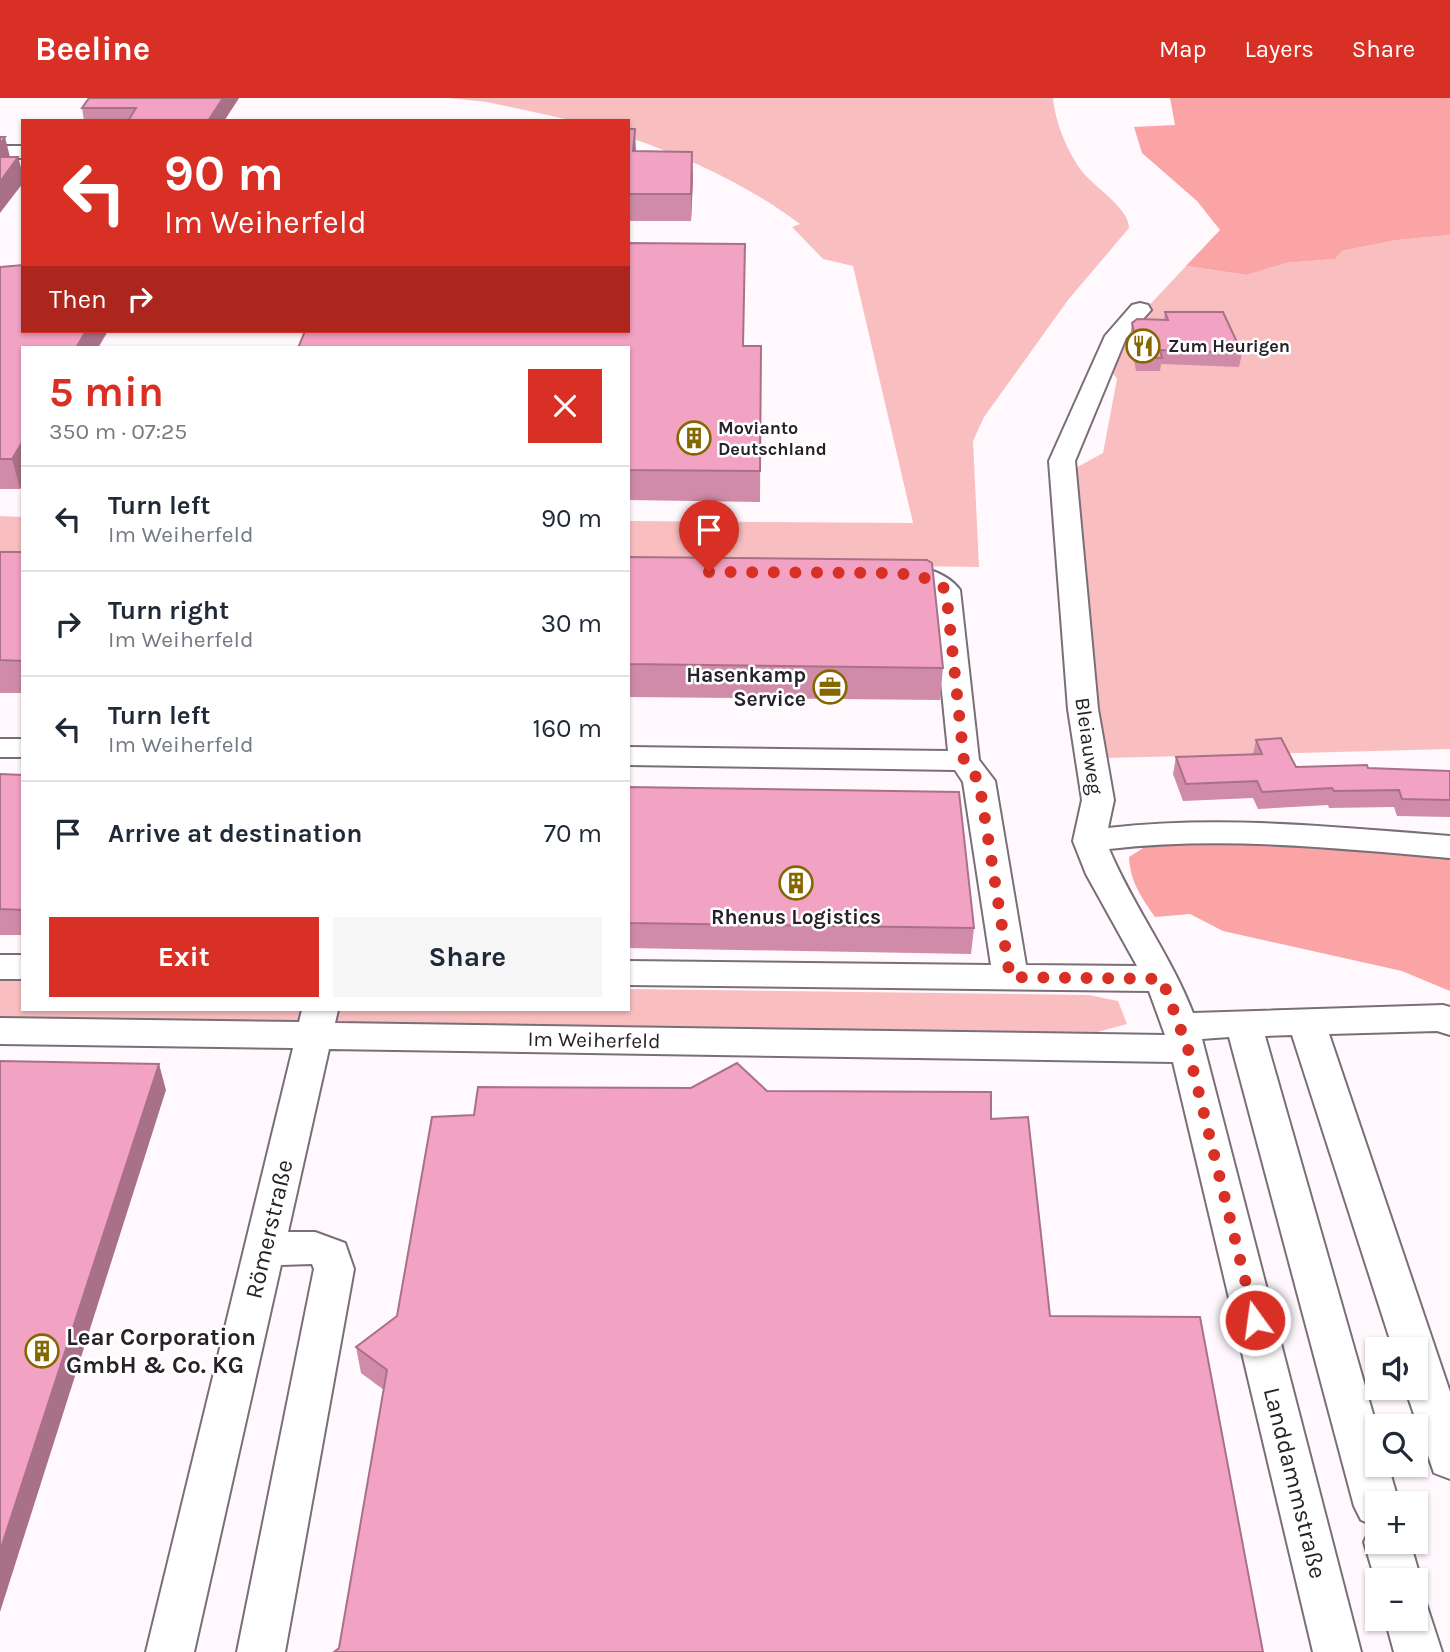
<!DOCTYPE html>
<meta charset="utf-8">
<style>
body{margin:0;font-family:Karla,sans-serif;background:#f6f6f7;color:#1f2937;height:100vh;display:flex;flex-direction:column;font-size:26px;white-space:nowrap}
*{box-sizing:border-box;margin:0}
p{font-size:23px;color:#747a83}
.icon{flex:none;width:38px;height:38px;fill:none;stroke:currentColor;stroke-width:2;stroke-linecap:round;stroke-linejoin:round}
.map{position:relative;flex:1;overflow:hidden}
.sheet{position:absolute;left:21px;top:248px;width:609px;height:665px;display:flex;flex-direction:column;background:#fff;border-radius:0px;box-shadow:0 2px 5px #0004}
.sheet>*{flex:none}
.hud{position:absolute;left:21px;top:21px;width:609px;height:214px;border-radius:0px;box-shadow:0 2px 5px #0004;background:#d93025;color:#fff;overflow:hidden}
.buttons{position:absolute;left:1365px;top:1239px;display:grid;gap:14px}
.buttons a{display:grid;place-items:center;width:63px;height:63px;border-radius:0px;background:#fff;box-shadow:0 2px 5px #0004;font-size:35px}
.pin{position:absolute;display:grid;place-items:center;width:60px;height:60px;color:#fff;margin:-72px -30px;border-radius:50% 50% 50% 0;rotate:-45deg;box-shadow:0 0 7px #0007}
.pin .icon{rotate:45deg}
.me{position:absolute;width:77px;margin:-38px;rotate:346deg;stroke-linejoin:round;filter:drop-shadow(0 0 5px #0008)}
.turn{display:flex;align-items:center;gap:24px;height:147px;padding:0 28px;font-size:32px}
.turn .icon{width:91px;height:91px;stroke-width:2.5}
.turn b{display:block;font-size:49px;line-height:60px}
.then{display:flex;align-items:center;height:66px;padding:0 28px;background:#0003;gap:14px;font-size:26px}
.round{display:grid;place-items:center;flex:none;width:74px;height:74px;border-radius:0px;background:#f6f6f7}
.head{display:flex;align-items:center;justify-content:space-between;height:119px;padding:0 28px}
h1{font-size:42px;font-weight:700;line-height:52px;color:#d93025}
.button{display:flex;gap:14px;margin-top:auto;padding:14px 28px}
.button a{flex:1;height:80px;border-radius:0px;background:#d93025;color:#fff;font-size:28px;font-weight:700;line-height:80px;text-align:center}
.button a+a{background:#f6f6f7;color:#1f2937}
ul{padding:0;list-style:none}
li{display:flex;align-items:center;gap:21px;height:105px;padding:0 28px;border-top:2px solid #e0e1e3}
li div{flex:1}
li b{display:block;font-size:26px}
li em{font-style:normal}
header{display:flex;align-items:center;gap:42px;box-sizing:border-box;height:98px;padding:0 35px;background:#d93025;color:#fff}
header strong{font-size:33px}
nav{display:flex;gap:38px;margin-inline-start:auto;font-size:24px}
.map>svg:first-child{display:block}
</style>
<header>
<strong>Beeline</strong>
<nav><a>Map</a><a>Layers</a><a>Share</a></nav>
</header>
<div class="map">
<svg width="1450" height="1554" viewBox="0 0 1450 1554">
<rect width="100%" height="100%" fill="#fff9fe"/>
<g fill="#f9bfc0">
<path d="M448,0H1053C1055,23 1067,53 1081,72C1093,89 1129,109 1129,130L1068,202L984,319L973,343L979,469L628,464V423L913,425L853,168L823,161L792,129L800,126C748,87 689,60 628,39V23H575L487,4Z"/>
<polygon points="1450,137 1450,651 1105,660 1088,577 1079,433 1080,411 1074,371 1103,355 1117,281 1110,271 1126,232 1186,168 1247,177 1286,165 1335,161 1342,153 1397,142"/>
<polygon points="0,418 23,419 23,456 0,456"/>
<polygon points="0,883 23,883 23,912 628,912 628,891 1089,897 1118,903 1127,926 1094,935 0,920"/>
</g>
<g fill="#faa4a6">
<polygon points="1170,0 1450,0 1450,137 1397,142 1342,153 1335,161 1286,165 1247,177 1186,168 1220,132 1197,103 1142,55 1134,29 1175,27"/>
<path d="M1198,741L1450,755V893L1402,873L1223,833L1190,816L1155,819C1141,799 1130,783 1129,759L1148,747Z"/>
</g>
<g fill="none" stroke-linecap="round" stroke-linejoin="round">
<defs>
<g id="minor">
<rect x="0" y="48" width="23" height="12"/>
<path d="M1140,205L1148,207L1151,212L1126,240L1075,363L1098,611L1114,702L1108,730C1222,717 1336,729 1450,738V760C1336,750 1223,738 1109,751C1133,808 1171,858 1193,915L1443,907L1450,909V937L1437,933L1329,936L1450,1294V1381L1434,1375L1405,1290H1416V1251H1393L1292,937L1265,938L1377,1330V1367H1388L1399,1405H1377V1444H1410L1421,1482L1416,1495V1482H1377V1488L1364,1444L1371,1429L1375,1428L1361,1422L1354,1408L1229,939L1202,941L1361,1554H1313L1173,964L329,951L288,1134H315L345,1145L354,1171L285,1554H237L314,1171L312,1166L281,1167L194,1554H146L293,950L0,946V920L299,924L302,912H338L335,925L1165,937L1149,893L628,887V863L991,867L963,684L955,672L628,667V649L948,653L932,495L913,485L880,481L876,475L880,469C905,463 944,470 960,492L979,662L995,683L1026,867L1137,868L1086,776L1073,743L1082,702L1068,611L1049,363L1105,238L1132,207Z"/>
<rect x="0" y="641" width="23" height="18"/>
<rect x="0" y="857" width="23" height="24"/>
<polygon points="1416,1501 1426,1505 1442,1554 1394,1554 1385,1521 1416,1521"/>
</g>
</defs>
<use href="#minor" stroke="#7a6e79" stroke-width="4"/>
<use href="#minor" fill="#fff" fill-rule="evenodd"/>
</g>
<g fill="#d08ba8">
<polygon points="89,0 239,0 224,23 84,23 82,10"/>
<polygon points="628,31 636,53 693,80 691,123 628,123"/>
<polygon points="0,169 23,250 23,386 20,391 0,391"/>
<polygon points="1165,214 1242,255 1239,269 1161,266 1160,273 1136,273 1130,239 1132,225 1164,221"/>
<polygon points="761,248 760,404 628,402 628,250"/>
<rect x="0" y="454" width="23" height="141"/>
<polygon points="628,459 943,570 940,602 628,599"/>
<polygon points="1256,642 1296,669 1450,673 1450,719 1397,718 1394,709 1329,710 1328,707 1258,711 1253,700 1183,703 1173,676 1176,659 1253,656"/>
<polygon points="0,676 23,677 23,837 0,837"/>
<polygon points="628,689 974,830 971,856 628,850"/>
<polygon points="767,993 991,1021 1050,1218 339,1550 384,1292 361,1275 356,1249 397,1218 474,1017"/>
</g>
<g fill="#a97188">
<polygon points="223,0 239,0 224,23 208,23"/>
<polygon points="635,31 636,56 633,53"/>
<polygon points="5,39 11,63 0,77 0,46"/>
<polygon points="692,54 693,80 691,123 691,96"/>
<polygon points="18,59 23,77 23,85 0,115 0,84"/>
<polygon points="86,233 108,233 98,250 76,250"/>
<polygon points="23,343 23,386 20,391 12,361"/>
<polygon points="159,966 166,992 0,1514 0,1453"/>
</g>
<g fill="#f2a2c3" stroke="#a97188" stroke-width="2">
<polygon points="89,0 223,0 208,23 128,23 136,10 82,10"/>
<polygon points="628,31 635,31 633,53 692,54 691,96 628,96"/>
<polygon points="0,39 5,39 0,46"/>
<polygon points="0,59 18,59 0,84"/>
<polygon points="628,145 745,146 743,248 761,248 760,373 628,372 628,250 298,250 305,233 628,233"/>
<polygon points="23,167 23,233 86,233 76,250 23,250 23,343 12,361 0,361 0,169"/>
<polygon points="1165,214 1223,214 1242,255 1160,252 1162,260 1139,259 1132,225 1137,221 1168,222"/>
<polygon points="0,454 23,454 23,563 0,562"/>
<polygon points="628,459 927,462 932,465 943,570 628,566"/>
<polygon points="1281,640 1296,669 1367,667 1368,670 1450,673 1450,702 1402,701 1399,692 1334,693 1332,690 1262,694 1257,683 1186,686 1176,659 1262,656 1256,642"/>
<polygon points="0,676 23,677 23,812 0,811"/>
<polygon points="628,689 959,694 974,830 628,825"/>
<polygon points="0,963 159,966 0,1453"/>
<polygon points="737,965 767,993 991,994 991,1021 1028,1019 1050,1218 1200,1219 1263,1554 334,1554 339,1550 387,1272 356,1249 397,1218 432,1019 474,1017 478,989 691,990"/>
</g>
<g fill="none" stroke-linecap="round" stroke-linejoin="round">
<path stroke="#d93025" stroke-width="12" stroke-dasharray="0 21.6" d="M709,474L896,475C915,478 931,478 946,492L964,663L979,683L1010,879L1162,881L1188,951L1255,1222"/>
</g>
<defs>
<symbol id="restaurant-ring" viewBox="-11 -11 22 22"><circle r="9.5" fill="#fff" stroke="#856700" stroke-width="1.5"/><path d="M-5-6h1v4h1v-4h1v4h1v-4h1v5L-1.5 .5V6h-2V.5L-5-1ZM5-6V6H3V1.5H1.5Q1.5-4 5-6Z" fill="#856700"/></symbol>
<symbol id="building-ring" viewBox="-11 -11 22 22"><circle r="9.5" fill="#fff" stroke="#856700" stroke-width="1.5"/><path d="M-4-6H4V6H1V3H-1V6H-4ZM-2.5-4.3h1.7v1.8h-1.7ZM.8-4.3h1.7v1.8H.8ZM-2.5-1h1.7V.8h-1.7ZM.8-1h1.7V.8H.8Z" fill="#856700"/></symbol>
<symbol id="office-ring" viewBox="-11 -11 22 22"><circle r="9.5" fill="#fff" stroke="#856700" stroke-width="1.5"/><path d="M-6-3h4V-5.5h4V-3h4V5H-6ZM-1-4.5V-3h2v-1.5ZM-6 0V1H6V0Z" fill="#856700"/></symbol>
</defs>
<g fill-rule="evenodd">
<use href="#restaurant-ring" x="1124" y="229" width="38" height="38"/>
<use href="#building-ring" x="675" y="321" width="38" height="38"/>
<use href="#office-ring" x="811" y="570" width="38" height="38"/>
<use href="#building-ring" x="777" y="766" width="38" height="38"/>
<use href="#building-ring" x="23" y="1234" width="38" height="38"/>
</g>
<g text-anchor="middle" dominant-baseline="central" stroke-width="5" stroke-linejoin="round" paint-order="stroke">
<g font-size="18" font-weight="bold" fill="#272227" stroke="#fff" text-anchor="start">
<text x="1168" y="248">Zum Heurigen</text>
<text x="718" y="330">Movianto<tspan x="718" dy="21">Deutschland</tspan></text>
</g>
<g font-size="21" font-weight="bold" fill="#272227" stroke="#fff" text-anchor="end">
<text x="806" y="577">Hasenkamp<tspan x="806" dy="24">Service</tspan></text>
<text x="796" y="819" text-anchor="middle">Rhenus Logistics</text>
</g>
<g font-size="21" fill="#272227" stroke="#fff">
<text transform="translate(1089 648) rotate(82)">Bleiauweg</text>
<text transform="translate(594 942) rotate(1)">Im Weiherfeld</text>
</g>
<g font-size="24" fill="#272227" stroke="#fff">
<text transform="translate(269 1131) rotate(-77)">Römerstraße</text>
<text transform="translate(1295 1385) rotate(76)">Landdammstraße</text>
</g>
<g font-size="24" font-weight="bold" fill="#272227" stroke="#fff" text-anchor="start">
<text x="66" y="1239">Lear Corporation<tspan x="66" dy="28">GmbH &amp; Co. KG</tspan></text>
</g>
</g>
</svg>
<div class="buttons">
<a><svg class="icon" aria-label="sound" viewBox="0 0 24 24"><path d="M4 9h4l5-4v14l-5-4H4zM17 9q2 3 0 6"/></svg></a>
<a><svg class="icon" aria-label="search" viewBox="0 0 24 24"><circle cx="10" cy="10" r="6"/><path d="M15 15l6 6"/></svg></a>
<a>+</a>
<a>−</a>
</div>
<div class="pin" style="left:709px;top:474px;background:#d93025"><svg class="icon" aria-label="arrive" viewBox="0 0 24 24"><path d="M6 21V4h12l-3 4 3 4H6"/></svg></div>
<svg class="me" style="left:1255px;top:1222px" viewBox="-20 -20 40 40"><circle r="17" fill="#d93025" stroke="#fff" stroke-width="3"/><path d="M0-11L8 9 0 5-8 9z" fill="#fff"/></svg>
<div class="hud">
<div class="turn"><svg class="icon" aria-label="left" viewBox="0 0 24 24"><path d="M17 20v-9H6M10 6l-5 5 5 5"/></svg><div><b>90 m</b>Im Weiherfeld</div></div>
<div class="then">Then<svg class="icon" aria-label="right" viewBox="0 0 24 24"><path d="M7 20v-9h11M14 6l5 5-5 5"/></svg></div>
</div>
<section class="sheet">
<div class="head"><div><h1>5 min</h1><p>350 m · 07:25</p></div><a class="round" style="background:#d93025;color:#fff"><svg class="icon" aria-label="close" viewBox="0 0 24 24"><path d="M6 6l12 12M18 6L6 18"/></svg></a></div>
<ul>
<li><svg class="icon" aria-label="left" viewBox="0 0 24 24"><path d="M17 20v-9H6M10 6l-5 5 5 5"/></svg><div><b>Turn left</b><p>Im Weiherfeld</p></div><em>90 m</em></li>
<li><svg class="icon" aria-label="right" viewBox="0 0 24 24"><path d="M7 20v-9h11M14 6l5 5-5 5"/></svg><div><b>Turn right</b><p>Im Weiherfeld</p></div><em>30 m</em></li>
<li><svg class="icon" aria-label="left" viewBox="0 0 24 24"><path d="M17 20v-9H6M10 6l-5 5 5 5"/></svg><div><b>Turn left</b><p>Im Weiherfeld</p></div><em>160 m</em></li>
<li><svg class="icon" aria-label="arrive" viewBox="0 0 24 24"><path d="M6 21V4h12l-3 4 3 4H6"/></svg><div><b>Arrive at destination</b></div><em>70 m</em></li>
</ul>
<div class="button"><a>Exit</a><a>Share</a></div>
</section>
</div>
